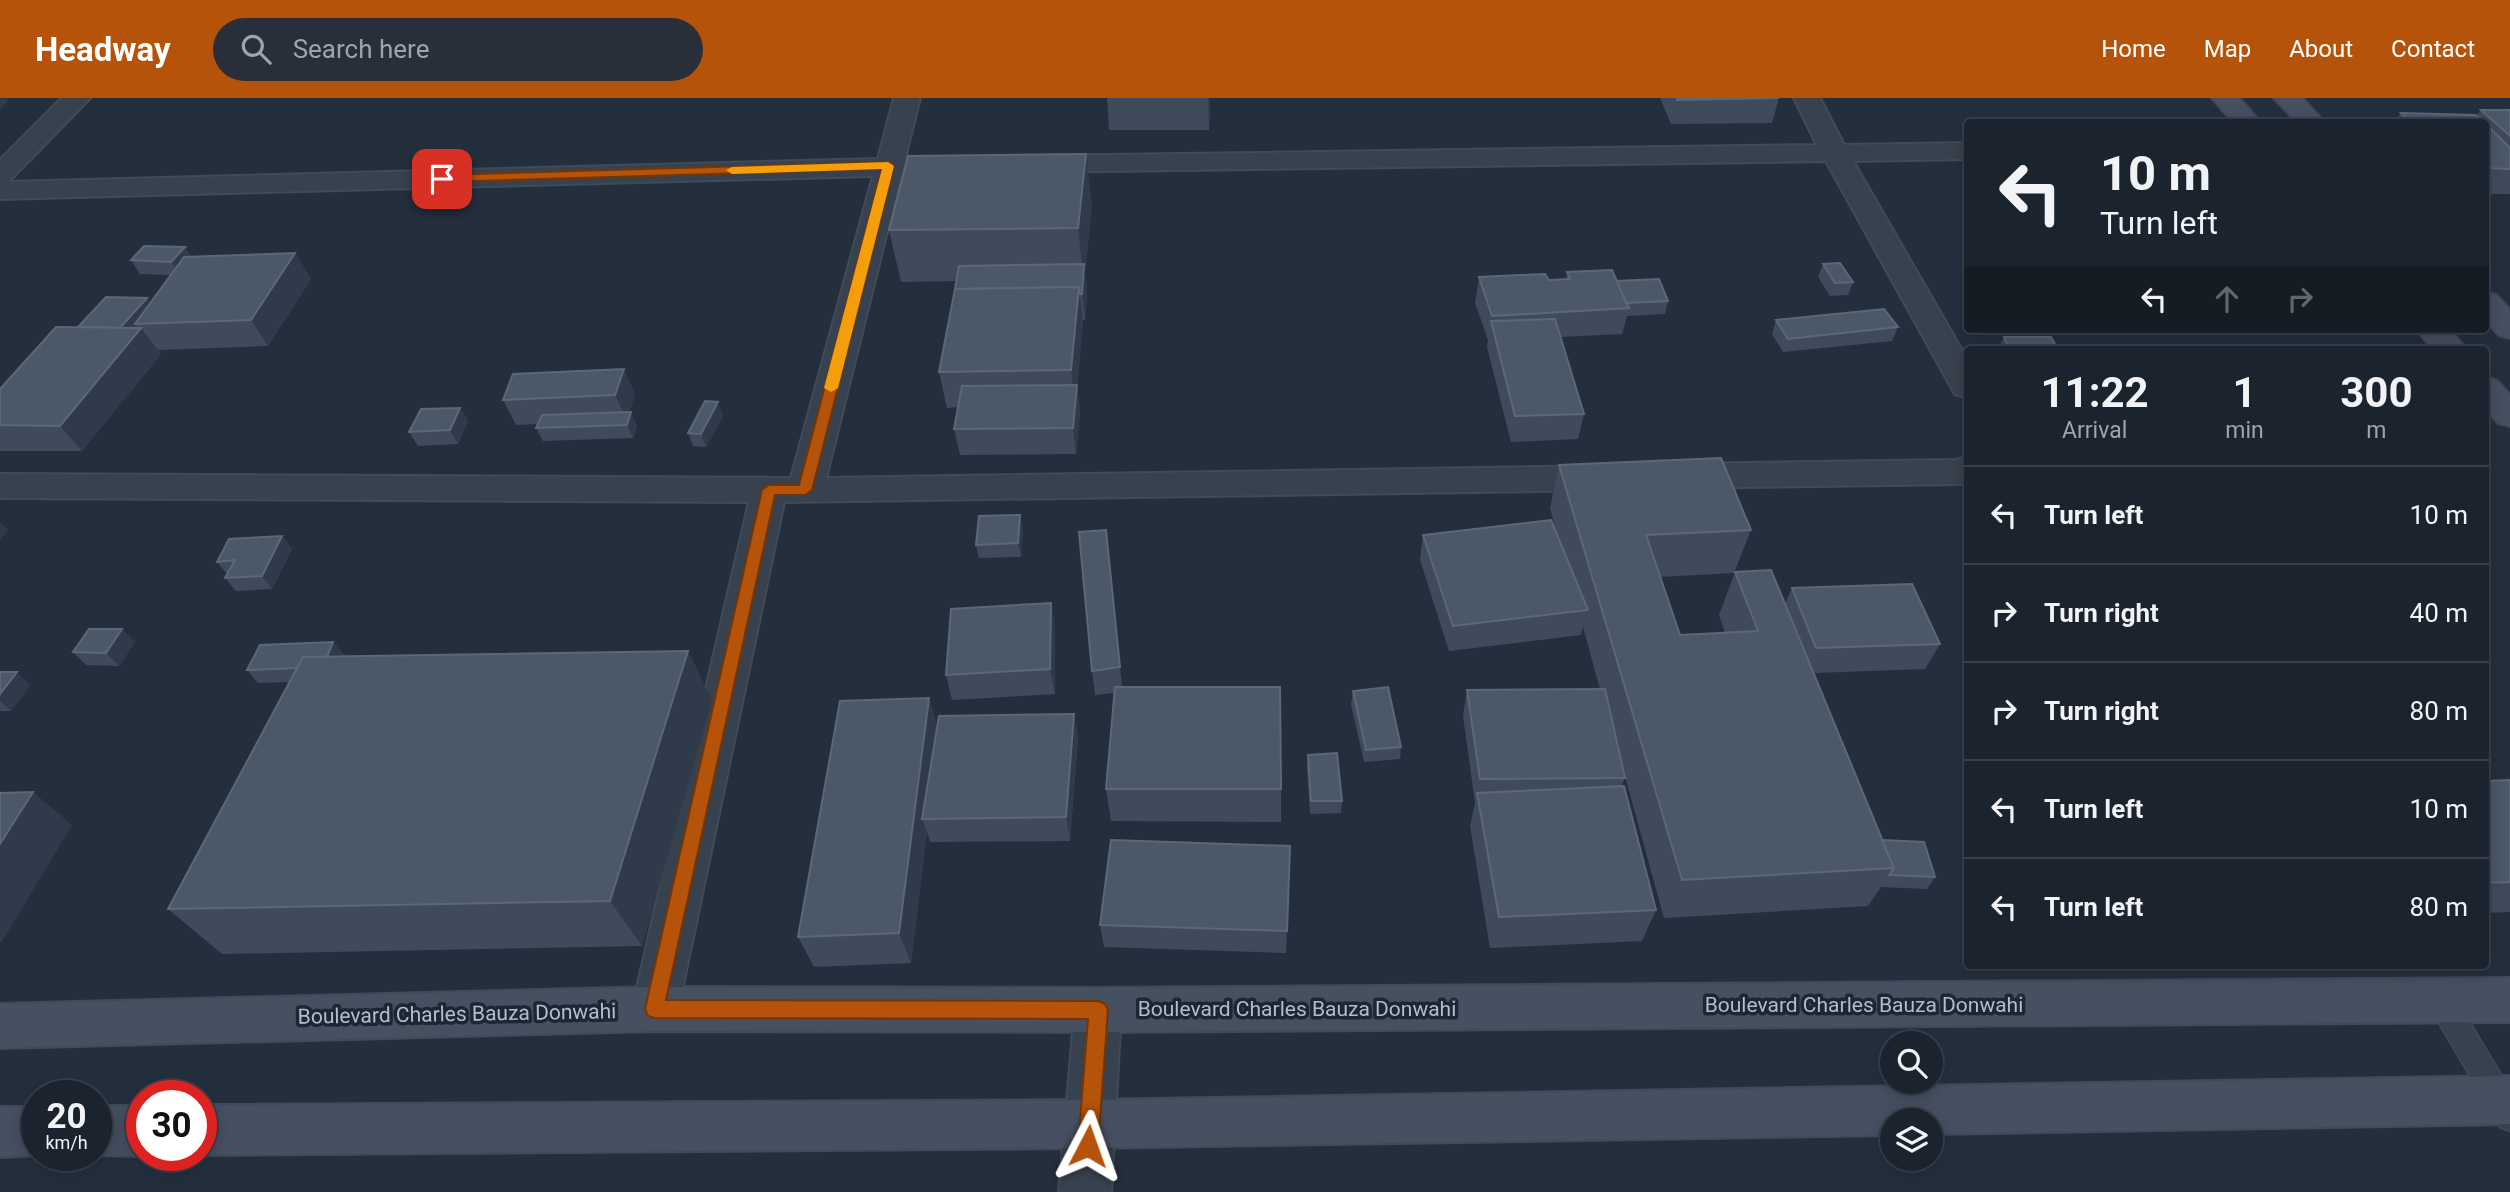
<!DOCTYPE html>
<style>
body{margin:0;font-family:Roboto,sans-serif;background:#282f3a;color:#f1f3f6;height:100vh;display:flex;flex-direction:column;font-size:26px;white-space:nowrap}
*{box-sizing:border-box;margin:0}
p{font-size:23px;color:#a0a4aa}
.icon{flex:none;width:38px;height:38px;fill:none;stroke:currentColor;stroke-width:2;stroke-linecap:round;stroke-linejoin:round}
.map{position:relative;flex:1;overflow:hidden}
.panel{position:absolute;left:1964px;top:248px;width:525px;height:623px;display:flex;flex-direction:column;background:#1b232e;border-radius:7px;box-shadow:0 4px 18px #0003,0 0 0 2px #39404a}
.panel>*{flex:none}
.banner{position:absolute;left:1964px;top:21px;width:525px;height:214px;border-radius:7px;box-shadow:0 4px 18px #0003,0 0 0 2px #39404a;background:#1b232e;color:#f1f3f6;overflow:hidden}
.controls{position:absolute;left:1880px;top:933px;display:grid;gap:14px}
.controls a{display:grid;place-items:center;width:63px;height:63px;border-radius:50%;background:#1b232e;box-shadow:0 4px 18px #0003,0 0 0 2px #39404a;font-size:35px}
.speed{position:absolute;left:21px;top:982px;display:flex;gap:14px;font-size:35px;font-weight:700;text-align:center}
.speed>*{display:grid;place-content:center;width:91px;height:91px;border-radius:50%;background:#1b232e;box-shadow:0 4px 18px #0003,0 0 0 2px #39404a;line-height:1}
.speed small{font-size:18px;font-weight:400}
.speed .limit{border:10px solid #d22;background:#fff;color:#111}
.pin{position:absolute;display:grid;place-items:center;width:60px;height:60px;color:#fff;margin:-30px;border-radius:14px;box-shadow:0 4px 10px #0006}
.me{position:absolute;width:77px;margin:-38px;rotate:4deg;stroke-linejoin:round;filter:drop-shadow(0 0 5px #0008)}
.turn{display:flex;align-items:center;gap:24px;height:147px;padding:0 21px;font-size:32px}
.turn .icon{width:91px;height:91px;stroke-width:2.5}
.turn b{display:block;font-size:49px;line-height:60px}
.lanes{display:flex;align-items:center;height:66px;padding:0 21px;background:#0003;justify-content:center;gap:35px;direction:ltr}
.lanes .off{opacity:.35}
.eta{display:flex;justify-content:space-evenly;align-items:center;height:119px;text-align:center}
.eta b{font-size:42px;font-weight:700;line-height:49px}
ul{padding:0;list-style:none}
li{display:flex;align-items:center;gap:21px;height:98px;padding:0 21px;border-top:2px solid #39404a}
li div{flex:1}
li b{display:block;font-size:26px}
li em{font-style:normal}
header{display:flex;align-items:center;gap:42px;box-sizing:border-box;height:98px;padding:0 35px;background:#b45309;color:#fff}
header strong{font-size:33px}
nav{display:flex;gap:38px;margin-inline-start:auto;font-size:24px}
.search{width:490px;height:63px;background:#282f3a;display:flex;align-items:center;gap:18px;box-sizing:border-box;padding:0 24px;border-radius:38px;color:#a0a4aa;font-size:26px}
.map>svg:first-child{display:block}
</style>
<header>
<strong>Headway</strong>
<div class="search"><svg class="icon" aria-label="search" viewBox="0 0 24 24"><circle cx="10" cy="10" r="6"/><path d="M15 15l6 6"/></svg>Search here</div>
<nav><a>Home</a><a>Map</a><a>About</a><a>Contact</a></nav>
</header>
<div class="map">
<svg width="2510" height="1094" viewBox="0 0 2510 1094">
<rect width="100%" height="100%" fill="#242f3e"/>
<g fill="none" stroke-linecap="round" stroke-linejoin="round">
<defs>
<polygon id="service" points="2442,891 2452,895 2510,992 2510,1033 2500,1029 2432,913 2428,904 2432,895"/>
<g id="minor">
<polygon points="62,0 90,0 8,84 878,61 894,0 920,0 905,60 957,59 967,61 971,67 967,73 901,77 826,380 1609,368 1621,372 1626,380 1621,388 1609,392 784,404 678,911 672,926 655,933 638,926 632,911 749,404 0,400 0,376 791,380 873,78 0,101 0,62"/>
<polygon points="1794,0 1820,0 1844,47 1967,45 1967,61 1853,63 1967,261 1967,300 1955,296 1951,289 1826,63 1035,74 1025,72 1021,66 1025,60 1035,58 1817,47"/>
<polygon points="1967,359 1967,384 1962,386 1676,390 1664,386 1659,378 1664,370 1676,366 1956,362"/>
<polygon points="1098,890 1115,897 1121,912 1111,1094 1059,1094 1075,912 1081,897"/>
</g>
<g id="secondary">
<polygon points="2212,0 2239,0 2260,24 2233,24"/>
<polygon points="2274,0 2302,0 2324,24 2297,24"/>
<polygon points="2485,195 2496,197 2510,212 2510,240 2499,237 2485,222"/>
<polygon points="2416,231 2449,231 2467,252 2434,252"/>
<polygon points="2485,279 2497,283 2510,297 2510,328 2498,325 2485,310"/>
<polygon points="2510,880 2510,924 1098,934 655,933 0,950 0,906 655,889 1098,890"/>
<polygon points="2510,978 2510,1026 1930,1036 1930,1022 1892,1022 1892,1037 1090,1050 201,1057 201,1007 1090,1002"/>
<polygon points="96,1008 142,1008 143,1057 142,1058 95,1057"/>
<polygon points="0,1009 37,1009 37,1057 41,1057 0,1059"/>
</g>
</defs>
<use href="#service" stroke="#414a57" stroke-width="3"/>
<use href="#minor" stroke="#414a57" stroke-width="4"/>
<use href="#secondary" stroke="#414a57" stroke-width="4"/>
<use href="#service" fill="#38414e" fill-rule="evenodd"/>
<use href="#minor" fill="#38414e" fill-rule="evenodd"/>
<use href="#secondary" fill="#465061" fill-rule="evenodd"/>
</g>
<g fill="#3f4b5c">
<polygon points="1107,0 1210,0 1209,32 1109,32"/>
<polygon points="1660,0 1779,0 1772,25 1671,26"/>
<polygon points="2481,12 2510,12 2510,96 2485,96 2485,24 2395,24 2401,15 2477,18"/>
<polygon points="1092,107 1085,174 1087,191 1085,222 1083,222 1077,289 1080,313 1076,356 960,357 954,331 958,309 947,310 939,274 957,183 901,184 889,132"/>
<polygon points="185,149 191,159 295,155 311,181 268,248 158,252 161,256 82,353 0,353 0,291 78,229 147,200 150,205 171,177 140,176 131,162"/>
<polygon points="1823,166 1853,184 1848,197 1830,198 1818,179"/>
<polygon points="1567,174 1617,183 1668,203 1665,216 1627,218 1622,236 1560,239 1584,316 1578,341 1511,344 1487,249 1488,242 1475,205 1479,179 1549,182 1566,181"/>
<polygon points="1776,222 1898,229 1892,243 1783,254 1772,236"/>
<polygon points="2004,239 2058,252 1997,252"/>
<polygon points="624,271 635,297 629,314 637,328 633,340 543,343 536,330 538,326 516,327 503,302"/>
<polygon points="460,310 468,323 458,346 418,348 409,334"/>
<polygon points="723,318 706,349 693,348 688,335"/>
<polygon points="1559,367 1751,432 1734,475 1660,479 1680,537 1725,535 1719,517 1735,474 1785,506 1792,490 1940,546 1925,571 1814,575 1882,742 1935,779 1927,791 1881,789 1868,808 1664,820 1623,671 1625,680 1621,689 1656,812 1642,843 1490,850 1470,728 1475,705 1463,617 1467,592 1600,591 1583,529 1581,537 1449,553 1420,462 1423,437 1558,441 1550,410"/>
<polygon points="1023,430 1021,459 979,460 976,447"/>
<polygon points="1106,432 1122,589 1281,691 1281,724 1111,723 1106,691 1114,595 1095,597 1092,573"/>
<polygon points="282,438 292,451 272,491 236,493 225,480 227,476 217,464"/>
<polygon points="1051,505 1055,530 1055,596 952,602 946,577"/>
<polygon points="135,544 119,568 86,567 73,554"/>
<polygon points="333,544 344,557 343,558 688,553 712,603 642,848 222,856 168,811 289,584 258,585 247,572"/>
<polygon points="0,574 30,587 11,613 0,613"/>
<polygon points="1353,593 1401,649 1400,661 1364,664 1351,606"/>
<polygon points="929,600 937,628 1074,616 1078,640 1070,743 930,744 927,733 911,865 814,869 798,839"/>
<polygon points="1308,657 1342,703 1341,715 1310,716 1307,669"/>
<polygon points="2510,682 2510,814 2485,815 2485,683"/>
<polygon points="1290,748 1286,855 1104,849 1100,827"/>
</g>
<g fill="#2f3b4b">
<polygon points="0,0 10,1 0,11"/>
<polygon points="1208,0 1210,0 1209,32"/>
<polygon points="1086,56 1092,107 1085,174 1087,191 1085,222 1082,196 1083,175 1078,130"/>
<polygon points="185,149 194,163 181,177 171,164"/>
<polygon points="295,155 311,181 268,248 251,222"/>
<polygon points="1079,189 1083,225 1077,289 1080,313 1076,356 1073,330 1075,305 1071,272"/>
<polygon points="147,200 156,214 135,226 140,232 141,230 161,256 82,353 60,328 113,238"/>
<polygon points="624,271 635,297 627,322 615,297"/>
<polygon points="718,304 723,318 706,349 701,336"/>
<polygon points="460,310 468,323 458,346 450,332"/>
<polygon points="631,314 637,328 633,340 627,327"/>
<polygon points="1020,417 1023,430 1021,459 1018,445"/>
<polygon points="0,424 8,432 0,442"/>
<polygon points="282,438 292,451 272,491 262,478"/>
<polygon points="1051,505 1055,530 1055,596 1050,571"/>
<polygon points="122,531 135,544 119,568 106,555"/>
<polygon points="333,544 344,557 332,582 322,569"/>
<polygon points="688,553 712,603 642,848 610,803"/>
<polygon points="17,574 30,587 11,613 0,603 0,596"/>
<polygon points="929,600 939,634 922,721 927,733 911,865 899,835"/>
<polygon points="1074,616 1078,640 1070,743 1066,719"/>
<polygon points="33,694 72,727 1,845 0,844 0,746"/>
</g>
<g fill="#4b5868" stroke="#5c6777" stroke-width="2">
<polygon points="1677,0 1779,0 1677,2"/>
<polygon points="2481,12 2510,12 2510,38"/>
<polygon points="2401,15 2476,17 2484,24 2410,24"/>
<polygon points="2485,25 2510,50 2510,71 2485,70"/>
<polygon points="1086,56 1078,130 889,132 908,58"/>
<polygon points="144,148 185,149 171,164 131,162"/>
<polygon points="295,155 251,222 135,226 184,159"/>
<polygon points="1840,165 1853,184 1835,185 1823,166"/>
<polygon points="1084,166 1082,196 1080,196 1079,189 955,191 959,168"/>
<polygon points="1612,172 1629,210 1492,218 1479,179 1545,176 1549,182 1570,181 1567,174"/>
<polygon points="1659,181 1668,203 1626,205 1617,183"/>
<polygon points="1079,189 1071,272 939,274 955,191"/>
<polygon points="106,199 147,200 120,230 78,229"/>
<polygon points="1884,211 1898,229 1788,241 1776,222"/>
<polygon points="1555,221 1584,316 1515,318 1491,223"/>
<polygon points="56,229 141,230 60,328 0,327 0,291"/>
<polygon points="2004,239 2051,239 2058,252 2010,252"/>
<polygon points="624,271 615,297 503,302 513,276"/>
<polygon points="1077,287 1073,330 954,331 962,288"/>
<polygon points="705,303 718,304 701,336 688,335"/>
<polygon points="460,310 450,332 409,334 421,311"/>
<polygon points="631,314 627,327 536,330 542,317"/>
<polygon points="1721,360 1751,432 1646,437 1680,537 1758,533 1735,474 1771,472 1894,770 1682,782 1559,367"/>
<polygon points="1020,417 1018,445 976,447 979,418"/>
<polygon points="1551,422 1588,512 1453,528 1423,437"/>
<polygon points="1106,432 1120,569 1092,573 1079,434"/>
<polygon points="282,438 262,478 225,480 235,462 217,464 229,441"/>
<polygon points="1912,486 1940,546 1816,550 1792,490"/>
<polygon points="1051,505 1050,571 946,577 951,511"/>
<polygon points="89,531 122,531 106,555 73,554"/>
<polygon points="333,544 327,559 303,559 297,570 247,572 260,547"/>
<polygon points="688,553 610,803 168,811 303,559"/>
<polygon points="0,574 17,574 0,596"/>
<polygon points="1115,589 1280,589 1281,691 1106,691"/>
<polygon points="1388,589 1401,649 1366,652 1353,593"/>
<polygon points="1605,591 1625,680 1480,681 1467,592"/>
<polygon points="929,600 899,835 798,839 840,603"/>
<polygon points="1074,616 1066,719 922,721 939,618"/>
<polygon points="1337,655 1342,703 1311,703 1308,657"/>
<polygon points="2510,682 2510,784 2485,785 2485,683"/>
<polygon points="1624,688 1656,812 1499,819 1477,695"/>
<polygon points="33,694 0,746 0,695"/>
<polygon points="1111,742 1290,748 1287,833 1100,827"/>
<polygon points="1882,742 1924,744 1935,779 1889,777 1894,770"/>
</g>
<polygon fill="#b45309" stroke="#753606" stroke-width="2" points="888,64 894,68 812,392 805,397 775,397 666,902 1098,903 1105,906 1108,912 1098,1048 1095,1056 1088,1059 1081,1056 1078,1048 1088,921 655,920 648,918 645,911 762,392 769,387 799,387 882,71 442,84 436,81 442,77"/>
<polygon fill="#f59e0b" points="888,64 894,68 838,290 831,294 824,290 882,71 732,76 726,72 732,69"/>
<g text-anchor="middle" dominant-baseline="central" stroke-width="7" stroke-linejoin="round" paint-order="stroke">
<g font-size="21" fill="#b4bcc9" stroke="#1d2633">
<text x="1864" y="907">Boulevard Charles Bauza Donwahi</text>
<text x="1297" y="911">Boulevard Charles Bauza Donwahi</text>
<text transform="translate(457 916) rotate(-1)">Boulevard Charles Bauza Donwahi</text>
</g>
</g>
</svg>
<div class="controls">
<a><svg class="icon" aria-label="search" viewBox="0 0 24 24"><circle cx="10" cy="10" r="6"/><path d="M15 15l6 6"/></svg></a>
<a><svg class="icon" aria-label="layers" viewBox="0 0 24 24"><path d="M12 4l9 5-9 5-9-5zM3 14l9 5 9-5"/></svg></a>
</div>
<div class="speed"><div>20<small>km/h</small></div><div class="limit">30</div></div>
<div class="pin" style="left:442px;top:81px;background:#d93025"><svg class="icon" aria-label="arrive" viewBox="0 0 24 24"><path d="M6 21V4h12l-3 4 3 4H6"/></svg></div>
<svg class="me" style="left:1088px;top:1048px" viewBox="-20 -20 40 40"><path d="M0-17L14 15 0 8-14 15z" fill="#b45309" stroke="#fff" stroke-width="4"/></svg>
<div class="banner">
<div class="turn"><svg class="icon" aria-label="left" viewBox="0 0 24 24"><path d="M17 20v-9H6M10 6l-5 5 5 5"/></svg><div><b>10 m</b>Turn left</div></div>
<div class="lanes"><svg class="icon" aria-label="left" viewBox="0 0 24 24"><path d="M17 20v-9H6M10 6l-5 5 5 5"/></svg><svg class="icon off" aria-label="ahead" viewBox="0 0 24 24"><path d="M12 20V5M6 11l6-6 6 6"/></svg><svg class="icon off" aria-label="right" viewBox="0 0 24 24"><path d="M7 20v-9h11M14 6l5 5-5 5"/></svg></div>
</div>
<section class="panel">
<div class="eta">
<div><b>11:22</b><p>Arrival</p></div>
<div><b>1</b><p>min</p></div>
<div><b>300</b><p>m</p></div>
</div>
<ul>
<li><svg class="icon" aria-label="left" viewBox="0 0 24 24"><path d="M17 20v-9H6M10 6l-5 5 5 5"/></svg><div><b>Turn left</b></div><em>10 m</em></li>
<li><svg class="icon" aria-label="right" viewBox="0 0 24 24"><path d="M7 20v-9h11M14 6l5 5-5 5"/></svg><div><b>Turn right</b></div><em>40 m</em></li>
<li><svg class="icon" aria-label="right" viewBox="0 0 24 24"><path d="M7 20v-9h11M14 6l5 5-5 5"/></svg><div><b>Turn right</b></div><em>80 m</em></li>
<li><svg class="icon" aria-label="left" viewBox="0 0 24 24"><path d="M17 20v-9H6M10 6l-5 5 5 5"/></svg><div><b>Turn left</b></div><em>10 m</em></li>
<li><svg class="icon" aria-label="left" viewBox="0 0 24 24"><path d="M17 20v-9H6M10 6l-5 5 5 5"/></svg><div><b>Turn left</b></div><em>80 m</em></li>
</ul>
</section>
</div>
